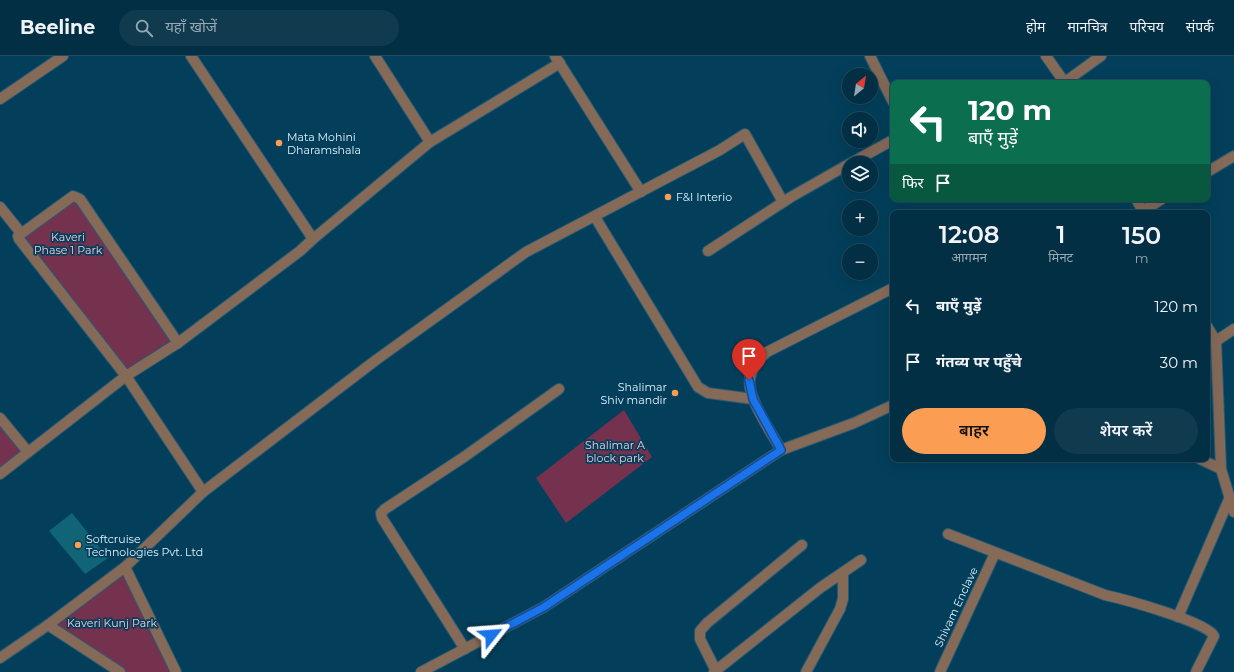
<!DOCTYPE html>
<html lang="hi">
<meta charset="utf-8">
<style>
body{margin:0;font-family:Montserrat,"Noto Sans Devanagari",sans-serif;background:#103b4f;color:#f1f3f6;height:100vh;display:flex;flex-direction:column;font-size:15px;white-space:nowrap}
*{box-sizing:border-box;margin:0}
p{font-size:13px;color:#96a9b2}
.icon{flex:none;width:22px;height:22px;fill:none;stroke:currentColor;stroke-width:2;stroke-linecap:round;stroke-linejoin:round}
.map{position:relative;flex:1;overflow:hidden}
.panel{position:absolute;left:890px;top:154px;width:320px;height:252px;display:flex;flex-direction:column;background:#022f44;border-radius:8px;box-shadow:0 4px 16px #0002,0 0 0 1px #234a5d}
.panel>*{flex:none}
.guide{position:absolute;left:890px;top:24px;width:320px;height:122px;border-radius:8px;box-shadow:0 4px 16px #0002,0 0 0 1px #234a5d;background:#0b6e4f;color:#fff;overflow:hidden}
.needle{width:26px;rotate:30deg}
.tools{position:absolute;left:842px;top:12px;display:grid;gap:8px}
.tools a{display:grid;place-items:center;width:36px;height:36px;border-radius:50%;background:#022f44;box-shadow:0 4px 16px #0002,0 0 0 1px #234a5d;font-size:20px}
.pin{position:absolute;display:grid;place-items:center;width:34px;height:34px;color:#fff;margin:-41px -17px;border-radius:50% 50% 50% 0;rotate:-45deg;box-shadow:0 0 4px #0007}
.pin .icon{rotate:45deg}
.me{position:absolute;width:44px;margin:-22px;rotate:62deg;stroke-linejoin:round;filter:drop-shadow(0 0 3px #0008)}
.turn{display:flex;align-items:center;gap:14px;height:84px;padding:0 12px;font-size:18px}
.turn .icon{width:52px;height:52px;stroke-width:2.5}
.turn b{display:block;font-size:28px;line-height:34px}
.then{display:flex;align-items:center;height:38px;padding:0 12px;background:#0003;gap:8px;font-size:15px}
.eta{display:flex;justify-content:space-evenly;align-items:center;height:68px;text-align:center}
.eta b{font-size:24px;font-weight:600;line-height:28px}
.primary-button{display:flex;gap:8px;margin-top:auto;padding:8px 12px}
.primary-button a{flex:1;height:46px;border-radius:24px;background:#fc9d54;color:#111;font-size:16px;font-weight:600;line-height:46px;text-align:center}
.primary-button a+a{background:#103b4f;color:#f1f3f6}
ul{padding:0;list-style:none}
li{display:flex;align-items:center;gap:12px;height:56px;padding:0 12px}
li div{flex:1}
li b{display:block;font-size:15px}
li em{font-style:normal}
header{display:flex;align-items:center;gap:24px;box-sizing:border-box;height:56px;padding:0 20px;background:#022f44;border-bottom:1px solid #234a5d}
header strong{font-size:19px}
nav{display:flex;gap:22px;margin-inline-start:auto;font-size:14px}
.search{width:280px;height:36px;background:#103b4f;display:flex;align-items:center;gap:10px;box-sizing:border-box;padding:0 14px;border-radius:22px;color:#96a9b2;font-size:15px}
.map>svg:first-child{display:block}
</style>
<header>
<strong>Beeline</strong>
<div class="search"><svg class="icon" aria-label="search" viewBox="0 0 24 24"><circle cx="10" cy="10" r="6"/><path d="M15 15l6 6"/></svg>यहाँ खोजें</div>
<nav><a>होम</a><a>मानचित्र</a><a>परिचय</a><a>संपर्क</a></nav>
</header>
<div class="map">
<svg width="1234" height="616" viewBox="0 0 1234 616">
<rect width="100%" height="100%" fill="#033f5b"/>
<g fill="#74324e">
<polygon points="73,140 178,287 126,320 21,177"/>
<polygon points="624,354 652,401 566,467 536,422"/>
<polygon points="0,362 28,396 0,418"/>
<polygon points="125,511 176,616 120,616 48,569"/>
</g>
<polygon fill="#106476" points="72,457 108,502 85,518 49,475"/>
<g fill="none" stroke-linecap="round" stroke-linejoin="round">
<defs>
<g id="minor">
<polyline points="375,0 430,86"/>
<polyline points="555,0 641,136"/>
<polyline points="870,0 893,46"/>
<polyline points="1046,0 1065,27"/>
<polyline points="1065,26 1101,0"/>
<polyline points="0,43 63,0"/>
<polyline points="851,107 893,84"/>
<polyline points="1207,116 1234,100"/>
<polyline points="1136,143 1144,157"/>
<polyline points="0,151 21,177"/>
<polyline points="1143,155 1162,143"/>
<polyline points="595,161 698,331 708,337 753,343"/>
<polyline points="313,183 430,86 560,7"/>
<polyline points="708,195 791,141 849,108"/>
<polyline points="1207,270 1216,285 1234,273"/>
<polyline points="178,287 80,143 73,140 18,180 19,183 126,320 203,436"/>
<polyline points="0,362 28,396"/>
<path d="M781,394C772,377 746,341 750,322C752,311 759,303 767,296L893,232"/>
<polyline points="1200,403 1221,413 1216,285"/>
<polyline points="1221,413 1234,456"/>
<polyline points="0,418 126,320 178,287 300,195 313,183 191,0"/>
<path d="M948,478L1105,539C1123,543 1208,566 1214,580L1196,616"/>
<polyline points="125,511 203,436 376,304 526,196 720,94 745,78 783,146"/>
<polyline points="1178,561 1230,441"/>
<polyline points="48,569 120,616"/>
<polyline points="465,593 382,462 381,457 385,453 464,401 559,333"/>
<polyline points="0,602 48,569 125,511 176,616"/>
<polyline points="716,615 700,583 700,575 707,567 802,489"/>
<polyline points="421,616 544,551 781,394 854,367 893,349"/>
<polyline points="714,616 820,532 861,504"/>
<polyline points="806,616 840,553 843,543 843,518"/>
<polyline points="940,616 995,497"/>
</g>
</defs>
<use href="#minor" stroke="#275b75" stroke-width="12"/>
<use href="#minor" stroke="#856a58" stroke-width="10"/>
</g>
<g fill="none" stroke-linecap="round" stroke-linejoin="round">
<defs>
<polyline id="route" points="491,579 544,551 781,394 753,343 749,324"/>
</defs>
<use href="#route" stroke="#114b97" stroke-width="10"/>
<use href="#route" stroke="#1a73e8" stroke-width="7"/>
</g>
<g fill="#fc9d54" stroke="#033f5b" stroke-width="1.5">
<circle cx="279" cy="87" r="4"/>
<circle cx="668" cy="141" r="4"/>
<circle cx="675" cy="337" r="4"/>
<circle cx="78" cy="489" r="4"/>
</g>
<g text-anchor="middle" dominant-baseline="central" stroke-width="3.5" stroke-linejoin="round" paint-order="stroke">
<g font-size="11" fill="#e1f1fc" stroke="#033f5b" text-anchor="start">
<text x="287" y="81">Mata Mohini<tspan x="287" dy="13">Dharamshala</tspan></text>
<text x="676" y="141">F&amp;I Interio</text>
<text x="667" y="331" text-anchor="end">Shalimar<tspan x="667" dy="13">Shiv mandir</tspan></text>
<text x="86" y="483">Softcruise<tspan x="86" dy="13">Technologies Pvt. Ltd</tspan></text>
</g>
<g font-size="11" fill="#f4cad8" stroke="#033f5b">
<text x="68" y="181">Kaveri<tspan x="68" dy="13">Phase 1 Park</tspan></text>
<text x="615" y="389">Shalimar A<tspan x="615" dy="13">block park</tspan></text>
<text x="112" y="567">Kaveri Kunj Park</text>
</g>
<g font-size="11" fill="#e1f1fc" stroke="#033f5b">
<text transform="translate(956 551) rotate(-65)">Shivam Enclave</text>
</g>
</g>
</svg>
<div class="tools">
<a><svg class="needle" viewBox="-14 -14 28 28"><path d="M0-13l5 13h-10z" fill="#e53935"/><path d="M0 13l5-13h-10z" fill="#96a9b2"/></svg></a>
<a><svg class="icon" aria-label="sound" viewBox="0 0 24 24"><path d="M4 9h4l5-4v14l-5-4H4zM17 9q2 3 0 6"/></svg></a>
<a><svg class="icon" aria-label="layers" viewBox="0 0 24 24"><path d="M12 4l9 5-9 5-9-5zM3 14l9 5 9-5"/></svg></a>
<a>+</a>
<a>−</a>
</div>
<div class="pin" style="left:749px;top:324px;background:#d93025"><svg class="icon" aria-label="arrive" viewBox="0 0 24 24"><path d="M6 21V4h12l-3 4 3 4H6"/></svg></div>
<svg class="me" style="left:491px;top:579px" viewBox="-20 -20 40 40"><path d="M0-17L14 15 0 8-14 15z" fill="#1a73e8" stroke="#fff" stroke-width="4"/></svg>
<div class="guide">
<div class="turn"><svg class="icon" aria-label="left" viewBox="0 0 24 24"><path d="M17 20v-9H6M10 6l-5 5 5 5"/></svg><div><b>120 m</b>बाएँ मुड़ें</div></div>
<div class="then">फिर<svg class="icon" aria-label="arrive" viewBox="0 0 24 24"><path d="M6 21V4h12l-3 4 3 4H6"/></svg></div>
</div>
<section class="panel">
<div class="eta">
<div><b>12:08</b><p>आगमन</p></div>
<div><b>1</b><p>मिनट</p></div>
<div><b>150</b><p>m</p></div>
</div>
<ul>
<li><svg class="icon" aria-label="left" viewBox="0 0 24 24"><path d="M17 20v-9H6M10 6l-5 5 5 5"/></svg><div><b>बाएँ मुड़ें</b></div><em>120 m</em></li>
<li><svg class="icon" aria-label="arrive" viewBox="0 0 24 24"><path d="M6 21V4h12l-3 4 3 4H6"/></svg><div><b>गंतव्य पर पहुँचे</b></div><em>30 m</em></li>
</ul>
<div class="primary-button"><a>बाहर</a><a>शेयर करें</a></div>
</section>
</div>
